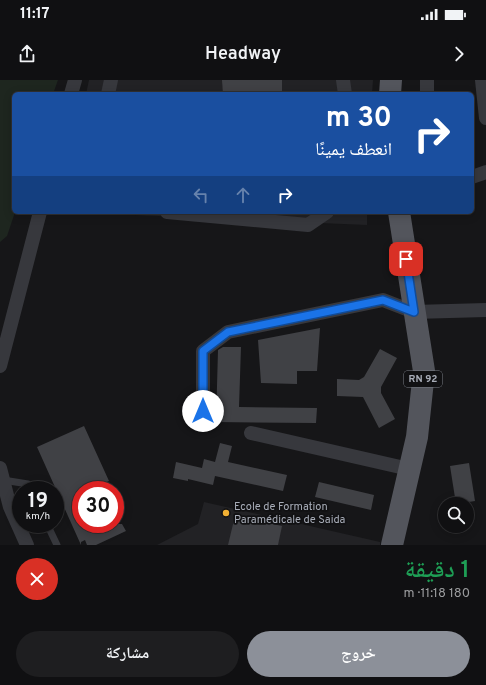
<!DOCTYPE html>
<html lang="ar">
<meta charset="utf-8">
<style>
body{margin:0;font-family:Overpass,"Noto Naskh Arabic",sans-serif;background:#1e1e20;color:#f1f3f6;direction:rtl;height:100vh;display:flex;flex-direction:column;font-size:15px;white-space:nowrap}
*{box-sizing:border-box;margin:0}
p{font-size:13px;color:#9c9d9f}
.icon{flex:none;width:22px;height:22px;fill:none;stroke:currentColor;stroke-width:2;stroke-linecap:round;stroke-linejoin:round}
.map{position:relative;height:465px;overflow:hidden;direction:ltr}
.sheet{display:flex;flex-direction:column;background:#101012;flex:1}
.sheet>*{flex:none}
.top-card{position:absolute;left:12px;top:12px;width:462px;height:122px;border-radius:6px;box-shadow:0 2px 10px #0003,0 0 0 1px #303032;direction:rtl;background:#1a4fa0;color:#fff;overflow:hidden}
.fabs{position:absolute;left:438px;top:417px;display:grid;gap:8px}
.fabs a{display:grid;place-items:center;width:36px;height:36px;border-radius:50%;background:#101012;box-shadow:0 2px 10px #0003,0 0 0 1px #303032;font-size:20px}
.speed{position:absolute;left:12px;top:401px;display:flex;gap:8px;font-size:20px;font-weight:700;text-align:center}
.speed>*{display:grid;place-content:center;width:52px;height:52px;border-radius:50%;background:#101012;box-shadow:0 2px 10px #0003,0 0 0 1px #303032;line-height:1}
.speed small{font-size:10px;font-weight:400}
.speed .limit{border:6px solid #d22;background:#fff;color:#111}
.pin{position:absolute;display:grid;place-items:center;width:34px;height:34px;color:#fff;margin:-17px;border-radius:8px;box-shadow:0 2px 6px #0006}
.me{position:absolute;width:44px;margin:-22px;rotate:0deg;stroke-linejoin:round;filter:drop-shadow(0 0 3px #0008)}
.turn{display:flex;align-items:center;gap:14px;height:84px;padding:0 16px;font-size:18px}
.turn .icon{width:52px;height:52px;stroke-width:2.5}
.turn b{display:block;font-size:28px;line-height:34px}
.lanes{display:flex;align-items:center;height:38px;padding:0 16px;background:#0003;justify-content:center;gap:20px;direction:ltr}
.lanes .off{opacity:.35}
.round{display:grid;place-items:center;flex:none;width:42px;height:42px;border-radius:21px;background:#1e1e20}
.head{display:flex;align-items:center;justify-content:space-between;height:68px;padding:0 16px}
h1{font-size:24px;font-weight:600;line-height:30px;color:#1e9e55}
.action{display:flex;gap:8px;margin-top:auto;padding:8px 16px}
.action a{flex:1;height:46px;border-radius:24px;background:#8c9099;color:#fff;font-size:16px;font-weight:600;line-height:46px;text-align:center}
.action a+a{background:#1e1e20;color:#f1f3f6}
.status{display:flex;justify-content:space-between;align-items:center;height:28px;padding:0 20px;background:#101012;direction:ltr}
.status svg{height:11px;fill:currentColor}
header{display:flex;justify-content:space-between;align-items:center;height:52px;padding:0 16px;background:#101012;font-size:18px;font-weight:600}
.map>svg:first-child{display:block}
</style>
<div class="status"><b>11:17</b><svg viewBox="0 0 49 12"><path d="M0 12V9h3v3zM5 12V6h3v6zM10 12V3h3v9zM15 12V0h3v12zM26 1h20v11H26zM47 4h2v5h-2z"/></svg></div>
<header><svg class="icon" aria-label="forward" viewBox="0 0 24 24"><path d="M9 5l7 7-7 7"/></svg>Headway<svg class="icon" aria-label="share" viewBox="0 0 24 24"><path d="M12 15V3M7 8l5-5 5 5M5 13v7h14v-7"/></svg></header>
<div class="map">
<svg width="486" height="465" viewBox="0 0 486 465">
<rect width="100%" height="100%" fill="#161618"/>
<g fill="#222225">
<polygon points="89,0 373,0 372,14 86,14"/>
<polygon points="133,132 367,132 367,145 135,135"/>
<polygon points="204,422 380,462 380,465 157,465 198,444"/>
</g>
<polygon fill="#1e261f" points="0,0 58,0 53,14 14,14 15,132 7,156 0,162"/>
<g fill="#404145">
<polygon points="222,0 282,0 282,14 223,14"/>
<polygon points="320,248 317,291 297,291 297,304 261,303 258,260"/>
<polygon points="223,267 241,267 239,327 317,328 316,343 216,342 218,270"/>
<polygon points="380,269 397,278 381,307 381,313 395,339 379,348 363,317 337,316 337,299 359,300 364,297"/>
<polygon points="84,346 109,401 104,403 107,410 81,410 81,444 122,444 126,451 96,465 87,465 85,460 81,462 81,465 37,367"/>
<polygon points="220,363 232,366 228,382 287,395 283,411 215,396 213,405 188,399 188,401 173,398 176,382 202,388 204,379 215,382"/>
<polygon points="469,383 475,421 456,424 450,386"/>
<polygon points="319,402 374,415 371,430 315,417"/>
<polygon points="235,436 282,446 278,465 228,465"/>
</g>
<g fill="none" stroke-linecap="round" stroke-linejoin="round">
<g stroke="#37383d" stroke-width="7">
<polyline points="3,400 28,404 31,410"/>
<polyline points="47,444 57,465"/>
</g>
<g stroke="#37383d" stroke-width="14">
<polyline points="343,0 345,14"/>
<polyline points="427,0 427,14"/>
<polyline points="482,0 486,38"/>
<polyline points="71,14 75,0"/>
<polyline points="108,14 111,0"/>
<polyline points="472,97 486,92"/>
<polyline points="167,132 308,145 327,132"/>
<polyline points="0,286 40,132"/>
<polyline points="203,331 203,271 228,252 383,220 414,232 486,230"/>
<polyline points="251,353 409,389"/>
<polyline points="0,388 10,427 27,465"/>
</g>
<g stroke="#53555c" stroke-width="22">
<polyline points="390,14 391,0"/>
<polyline points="392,465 417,357 424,291 399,132"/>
</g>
</g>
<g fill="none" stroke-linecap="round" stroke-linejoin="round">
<defs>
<polyline id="route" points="203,331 203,271 228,252 383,220 414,232 406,179"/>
</defs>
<use href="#route" stroke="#114b97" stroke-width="10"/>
<use href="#route" stroke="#1a73e8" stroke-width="7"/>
</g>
<circle fill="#f2b134" stroke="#111113" stroke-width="1.5" cx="226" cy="433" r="4"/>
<g text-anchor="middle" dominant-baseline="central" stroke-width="3.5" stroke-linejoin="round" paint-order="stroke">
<rect fill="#111113" stroke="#7b7e86" stroke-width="1" x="404" y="291" width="38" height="16" rx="3"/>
<g font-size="10" font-weight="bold" fill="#a8adb8">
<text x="423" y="299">RN 92</text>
</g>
<g font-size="11" fill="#a8adb8" stroke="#111113" text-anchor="start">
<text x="234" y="427">Ecole de Formation<tspan x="234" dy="13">Paramédicale de Saida</tspan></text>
</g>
</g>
</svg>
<div class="fabs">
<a><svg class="icon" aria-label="search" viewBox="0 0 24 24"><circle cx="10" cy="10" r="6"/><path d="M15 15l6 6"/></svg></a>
</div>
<div class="speed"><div>19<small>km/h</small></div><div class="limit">30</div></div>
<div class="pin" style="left:406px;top:179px;background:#d93025"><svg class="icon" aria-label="arrive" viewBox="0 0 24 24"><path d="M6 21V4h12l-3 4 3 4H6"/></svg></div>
<svg class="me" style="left:203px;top:331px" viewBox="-20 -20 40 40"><circle r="19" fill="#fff"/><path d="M0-13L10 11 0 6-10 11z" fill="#1a73e8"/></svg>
<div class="top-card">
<div class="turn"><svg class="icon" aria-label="right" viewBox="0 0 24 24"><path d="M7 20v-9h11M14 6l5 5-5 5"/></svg><div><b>30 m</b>انعطف يمينًا</div></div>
<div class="lanes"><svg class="icon off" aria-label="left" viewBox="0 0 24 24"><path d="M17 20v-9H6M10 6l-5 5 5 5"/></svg><svg class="icon off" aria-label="ahead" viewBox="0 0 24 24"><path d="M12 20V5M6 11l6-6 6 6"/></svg><svg class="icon" aria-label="right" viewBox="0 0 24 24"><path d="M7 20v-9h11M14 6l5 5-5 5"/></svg></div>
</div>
</div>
<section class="sheet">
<div class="head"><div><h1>1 دقيقة</h1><p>180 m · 11:18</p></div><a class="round" style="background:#d93025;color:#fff"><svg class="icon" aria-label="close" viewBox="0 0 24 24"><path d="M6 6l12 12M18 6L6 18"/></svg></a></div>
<div class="action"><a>خروج</a><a>مشاركة</a></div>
</section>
